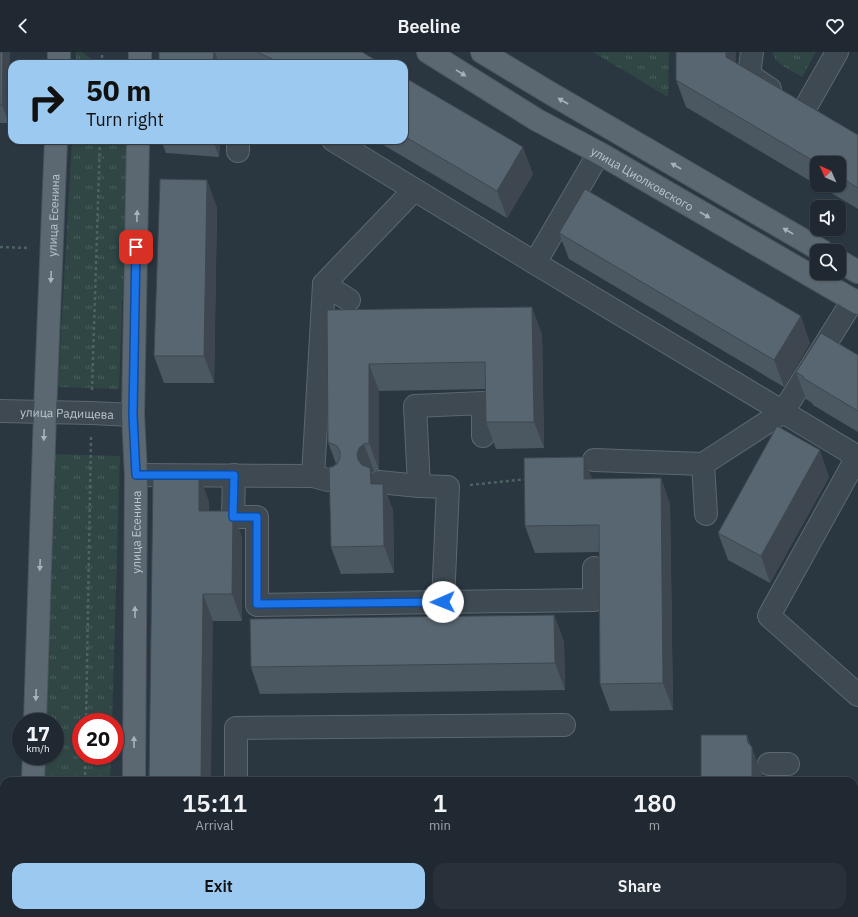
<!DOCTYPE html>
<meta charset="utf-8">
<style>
body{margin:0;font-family:"IBM Plex Sans",sans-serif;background:#283139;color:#f1f3f6;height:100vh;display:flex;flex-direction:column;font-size:15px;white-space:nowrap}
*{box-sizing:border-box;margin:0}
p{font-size:13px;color:#a2a6ab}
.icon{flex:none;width:22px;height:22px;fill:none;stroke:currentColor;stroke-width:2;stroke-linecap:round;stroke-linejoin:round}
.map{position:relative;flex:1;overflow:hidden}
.side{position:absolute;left:0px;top:725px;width:858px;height:140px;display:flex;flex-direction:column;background:#202931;border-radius:12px 12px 0 0;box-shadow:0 1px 3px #0004,0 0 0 1px #3d454d}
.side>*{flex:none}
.guide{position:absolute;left:8px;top:8px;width:400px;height:84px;border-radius:12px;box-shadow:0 1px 3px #0004,0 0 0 1px #3d454d;background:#9bc9f0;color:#111;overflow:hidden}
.needle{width:26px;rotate:315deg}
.buttons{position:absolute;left:810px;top:104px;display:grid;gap:8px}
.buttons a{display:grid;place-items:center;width:36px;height:36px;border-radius:8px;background:#202931;box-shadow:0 1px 3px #0004,0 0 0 1px #3d454d;font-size:20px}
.speed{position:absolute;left:12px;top:661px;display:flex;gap:8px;font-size:20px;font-weight:700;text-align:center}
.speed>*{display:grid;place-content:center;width:52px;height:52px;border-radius:50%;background:#202931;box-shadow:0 1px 3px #0004,0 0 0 1px #3d454d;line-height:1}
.speed small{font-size:10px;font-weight:400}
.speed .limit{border:6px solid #d22;background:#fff;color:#111}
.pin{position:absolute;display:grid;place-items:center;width:34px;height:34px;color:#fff;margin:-17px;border-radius:8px;box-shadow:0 2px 6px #0006}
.me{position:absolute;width:44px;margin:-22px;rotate:269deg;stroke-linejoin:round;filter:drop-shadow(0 0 3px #0008)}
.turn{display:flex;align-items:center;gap:14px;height:84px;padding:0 12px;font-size:18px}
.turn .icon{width:52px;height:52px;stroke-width:2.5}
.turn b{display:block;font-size:28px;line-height:34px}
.eta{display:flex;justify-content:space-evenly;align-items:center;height:68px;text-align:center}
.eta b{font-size:24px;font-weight:600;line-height:28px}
.cta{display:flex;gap:8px;margin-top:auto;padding:8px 12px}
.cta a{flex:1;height:46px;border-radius:12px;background:#9bc9f0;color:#111;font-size:16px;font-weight:600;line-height:46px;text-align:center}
.cta a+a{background:#283139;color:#f1f3f6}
header{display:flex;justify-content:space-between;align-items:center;height:52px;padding:0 12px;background:#202931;font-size:18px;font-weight:600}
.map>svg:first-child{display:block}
</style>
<header><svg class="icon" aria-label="back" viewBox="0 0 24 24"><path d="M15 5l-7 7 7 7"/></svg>Beeline<svg class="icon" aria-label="heart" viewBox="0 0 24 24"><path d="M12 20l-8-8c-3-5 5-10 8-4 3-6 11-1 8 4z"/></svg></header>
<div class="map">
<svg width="858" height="865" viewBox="0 0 858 865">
<defs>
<pattern id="grass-tufts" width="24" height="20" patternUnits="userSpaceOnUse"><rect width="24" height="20" fill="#2f4644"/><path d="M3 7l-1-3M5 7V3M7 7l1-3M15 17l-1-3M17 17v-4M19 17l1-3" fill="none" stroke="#4b5f5e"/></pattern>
</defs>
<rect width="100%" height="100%" fill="#2a3741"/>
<g fill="url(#grass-tufts)">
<polygon points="76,0 82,0 98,12 76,12"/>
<polygon points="593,0 669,0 668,45"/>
<polygon points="772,0 816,0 802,25 783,14 776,8"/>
<polygon points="72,88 128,88 119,337 58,335"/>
<polygon points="52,402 120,404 112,670 81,670 81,704 111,704 110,729 42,729 42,704 55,704 55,670 43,670"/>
<rect x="38" y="861" width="68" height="4"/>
</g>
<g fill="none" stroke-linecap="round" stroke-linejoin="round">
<defs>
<g id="minor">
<polyline points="752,0 749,23 770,37"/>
<polyline points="804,58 837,0"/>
<polyline points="333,88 535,211 858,405"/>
<polyline points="238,99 238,88"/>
<polyline points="535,211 599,101"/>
<polyline points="324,232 414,138"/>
<path id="s1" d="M0,359L91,361L133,363"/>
<polyline points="857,405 769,564 858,643"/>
<polyline points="594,408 703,412 783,360 853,248"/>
<polyline points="703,412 706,462"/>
<polyline points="136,423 313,424 328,428"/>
<polyline points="234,423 233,465 257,465 257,553 443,550"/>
<polyline points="313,424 324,232 349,248"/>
<polyline points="379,430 419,434 415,354 483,351 483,384"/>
<polyline points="419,434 448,435 443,550 594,548 594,516"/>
<polyline points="769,712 788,712"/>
<polyline points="236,729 236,676 564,673"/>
<polyline points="328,861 328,865"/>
</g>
<g id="major">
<path id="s2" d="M428,0L537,68L599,101L858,251"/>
<polyline points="482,0 550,41 822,199"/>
<polyline points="59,12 59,0"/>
<polyline points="140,12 140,0"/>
<polyline points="839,209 858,220"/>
<path id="s3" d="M35,670L45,360L56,88"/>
<polyline points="33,729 34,704"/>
<path id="s4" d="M134,729L136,423L133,363L138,88"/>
<polyline points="29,865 29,861"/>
<polyline points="133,865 133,861"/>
</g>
</defs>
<use href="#minor" stroke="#5c676f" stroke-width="24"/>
<use href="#major" stroke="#4a555e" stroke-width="24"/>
<g stroke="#4e6262" stroke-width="2.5" stroke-dasharray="3 3" stroke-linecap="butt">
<polyline points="102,12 102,0"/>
<polyline points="0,195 28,196"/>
<polyline points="92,338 100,88"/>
<polyline points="470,433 527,427"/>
<polyline points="86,670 91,385"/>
<polyline points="85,729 85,704"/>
<polyline points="82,865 83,861"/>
</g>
<use href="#minor" stroke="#3e4951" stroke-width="22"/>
<use href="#major" stroke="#5c6871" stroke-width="22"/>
</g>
<g fill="#4c5861">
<polygon points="0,0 9,71 0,71"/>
<polygon points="159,0 362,0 382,12 159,12"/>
<polygon points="736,11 858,83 858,157 818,133 839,133 839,111 817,111 817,133 686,55 676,28"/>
<polygon points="404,25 533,122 507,166 375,88 404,88"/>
<polygon points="161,88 220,88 219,105 166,101"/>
<polygon points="217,155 214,331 164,331 154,304"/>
<polygon points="559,181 810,291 784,335 569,207"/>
<polygon points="327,258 542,282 544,396 496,397 486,370 485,337 379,339 379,418 374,419 372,420 376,432 383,432 393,459 394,521 341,522 331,495 332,415 336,412 328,390"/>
<polygon points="858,303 858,380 813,353 812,351 806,347 796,320"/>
<polygon points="829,425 770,531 728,508 718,481"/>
<polygon points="661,426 670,453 673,658 610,659 600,632 599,500 535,501 525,474 592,427"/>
<polygon points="209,449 209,459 233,459 242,486 242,569 213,569 149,729"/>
<polygon points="554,563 564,590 565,638 260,642 251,615"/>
</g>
<g fill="#3e474f">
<polygon points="3,0 10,0 9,71 2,53"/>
<polygon points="214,0 215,0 219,12 213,12"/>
<polygon points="726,0 736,0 735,32 726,5"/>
<polygon points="213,88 220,88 219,105"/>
<polygon points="523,95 533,122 507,166 497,139"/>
<polygon points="207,128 217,155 214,331 204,304"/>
<polygon points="532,255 542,282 544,396 534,370"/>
<polygon points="801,264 810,291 784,335 774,308"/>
<polygon points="369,312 379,339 379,418 369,391"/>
<polygon points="364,392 374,419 372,420 380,443 371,432 369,422 358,408 357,402 359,396"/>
<polygon points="820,398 829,425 770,531 761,504"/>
<polygon points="584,405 594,432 584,427"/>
<polygon points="199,423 209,449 208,486 199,459"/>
<polygon points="661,426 670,453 673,658 663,631"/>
<polygon points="383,432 393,459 394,521 384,494"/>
<polygon points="233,459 242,486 242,569 232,542"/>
<polygon points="203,542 213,569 211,729 201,729"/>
<polygon points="554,563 564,590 565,638 555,611"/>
<polygon points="747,683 762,722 762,729 752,729 747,685"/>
<polygon points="856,851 858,856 858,865 856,865"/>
<polygon points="283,861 291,861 293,865 283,865"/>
<rect x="440" y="861" width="4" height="4"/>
<polygon points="646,861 651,861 653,865 646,865"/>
</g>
<g fill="#586671" stroke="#3e474f">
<polygon points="0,0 3,0 2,53 0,53"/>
<polygon points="159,0 214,0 213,12 159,12"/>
<polygon points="257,0 362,0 382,12 283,12"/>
<polygon points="676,0 726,0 726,5 858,83 858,136 839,124 839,111 817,111 676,28"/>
<polygon points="404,25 523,95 497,139 404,84"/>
<polygon points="160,127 207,128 204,304 154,304"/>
<polygon points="585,137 801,264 774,308 559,181"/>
<polygon points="532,255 534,370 486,370 485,310 369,312 369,391 364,392 359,396 357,402 358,408 362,413 370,416 371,432 383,432 384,494 331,495 329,415 332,415 337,412 340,406 340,399 337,394 328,390 327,258"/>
<polygon points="821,281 858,303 858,359 803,326 804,325 796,320"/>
<polygon points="777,374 820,398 761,504 718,481"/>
<polygon points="584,405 584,427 661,426 663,631 600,632 599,473 525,474 524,406"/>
<polygon points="153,422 199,423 199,459 233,459 232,542 203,542 201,729 149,729"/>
<polygon points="554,563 555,611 251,615 250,567"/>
<polygon points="701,683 747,683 747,685 748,691 752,695 752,729 701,729"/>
<polygon points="854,851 856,851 856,865 728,865 728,861 854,861"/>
<rect x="227" y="861" width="56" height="4"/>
<rect x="350" y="861" width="90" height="4"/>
<rect x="494" y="861" width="152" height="4"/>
</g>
<defs><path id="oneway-solid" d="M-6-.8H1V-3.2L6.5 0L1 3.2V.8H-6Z"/></defs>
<g fill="#a8b2b9">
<use href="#oneway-solid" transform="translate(461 21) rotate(32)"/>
<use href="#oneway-solid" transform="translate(563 49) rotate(-150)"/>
<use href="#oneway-solid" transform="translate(676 114) rotate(-150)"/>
<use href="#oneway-solid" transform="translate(705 163) rotate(30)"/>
<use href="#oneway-solid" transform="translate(137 164) rotate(-89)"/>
<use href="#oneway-solid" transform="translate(788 179) rotate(-150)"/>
<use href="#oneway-solid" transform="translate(51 225) rotate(92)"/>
<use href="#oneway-solid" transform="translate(44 383) rotate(92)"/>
<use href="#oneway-solid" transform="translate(40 513) rotate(92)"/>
<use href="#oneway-solid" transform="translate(135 560) rotate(-90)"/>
<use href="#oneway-solid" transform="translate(36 643) rotate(92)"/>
<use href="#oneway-solid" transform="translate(134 690) rotate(-90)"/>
</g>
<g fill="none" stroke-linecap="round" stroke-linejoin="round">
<defs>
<polyline id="route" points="136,195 133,363 136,423 234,423 233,465 257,465 257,552 443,550"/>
</defs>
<use href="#route" stroke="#114b97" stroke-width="10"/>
<use href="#route" stroke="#1a73e8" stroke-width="7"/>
</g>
<g text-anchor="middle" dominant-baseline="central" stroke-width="3.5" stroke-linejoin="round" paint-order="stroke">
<g font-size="12" fill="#bbc4cb" stroke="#222e37">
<text stroke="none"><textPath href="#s2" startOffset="249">улица Циолковского</textPath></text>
<text stroke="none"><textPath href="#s3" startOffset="507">улица Есенина</textPath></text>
<text stroke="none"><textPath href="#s1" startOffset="67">улица Радищева</textPath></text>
<text stroke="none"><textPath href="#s4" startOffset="249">улица Есенина</textPath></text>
</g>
</g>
</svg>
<div class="buttons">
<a><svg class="needle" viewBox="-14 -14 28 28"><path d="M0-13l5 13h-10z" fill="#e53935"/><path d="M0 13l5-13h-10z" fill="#a2a6ab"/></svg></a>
<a><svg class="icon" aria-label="sound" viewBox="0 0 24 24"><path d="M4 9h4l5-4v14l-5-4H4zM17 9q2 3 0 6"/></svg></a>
<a><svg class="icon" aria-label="search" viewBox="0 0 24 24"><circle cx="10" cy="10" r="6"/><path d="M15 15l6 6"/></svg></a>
</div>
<div class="speed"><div>17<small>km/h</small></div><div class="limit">20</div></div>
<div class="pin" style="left:136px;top:195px;background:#d93025"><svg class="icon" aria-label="arrive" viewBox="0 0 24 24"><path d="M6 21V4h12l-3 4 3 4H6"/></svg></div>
<svg class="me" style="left:443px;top:550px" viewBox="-20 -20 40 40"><circle r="19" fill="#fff"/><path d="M0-13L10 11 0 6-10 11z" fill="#1a73e8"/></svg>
<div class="guide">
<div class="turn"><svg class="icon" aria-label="right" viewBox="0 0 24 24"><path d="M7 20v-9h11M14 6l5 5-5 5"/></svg><div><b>50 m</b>Turn right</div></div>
</div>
<section class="side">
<div class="eta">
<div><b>15:11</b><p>Arrival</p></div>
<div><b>1</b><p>min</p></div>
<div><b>180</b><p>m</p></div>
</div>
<div class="cta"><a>Exit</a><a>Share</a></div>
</section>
</div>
